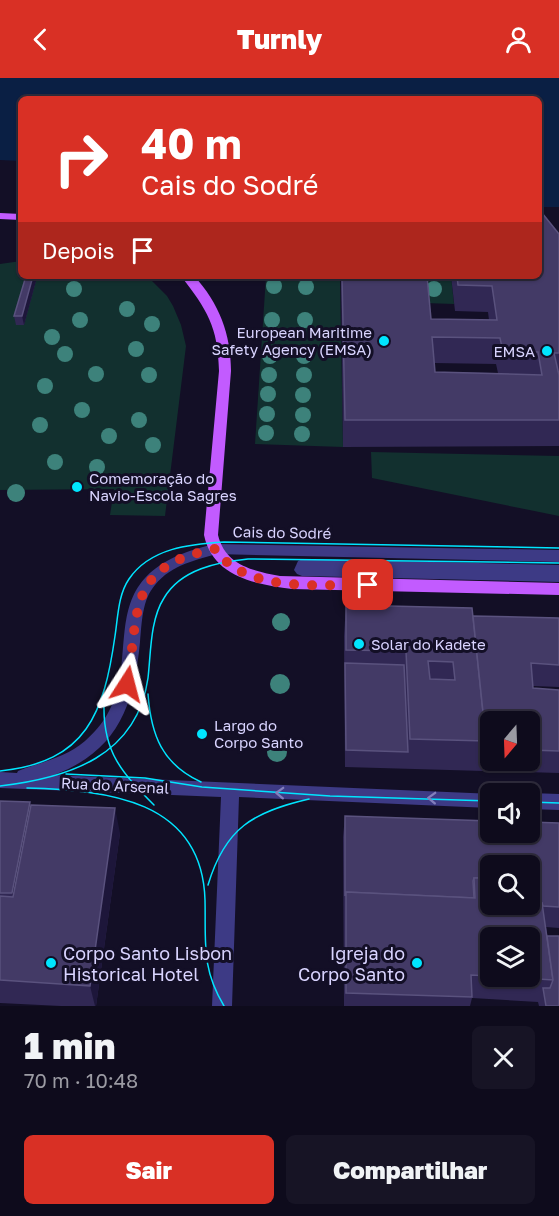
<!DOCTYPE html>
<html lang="pt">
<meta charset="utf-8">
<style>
body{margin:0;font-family:"Golos Text",sans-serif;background:#171425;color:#f1f3f6;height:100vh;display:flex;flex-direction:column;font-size:22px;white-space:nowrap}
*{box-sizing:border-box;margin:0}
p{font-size:20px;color:#9b9ba3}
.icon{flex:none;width:33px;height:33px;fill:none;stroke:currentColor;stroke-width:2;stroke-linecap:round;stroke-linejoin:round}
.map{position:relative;height:928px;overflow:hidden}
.sheet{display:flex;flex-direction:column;background:#0e0b1c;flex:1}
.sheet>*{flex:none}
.top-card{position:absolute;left:18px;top:18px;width:524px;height:183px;border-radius:9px;box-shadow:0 2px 4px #0004,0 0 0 2px #2e2b3b;background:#d93025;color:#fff;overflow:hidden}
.needle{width:39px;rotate:199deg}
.fabs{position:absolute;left:480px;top:633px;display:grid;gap:12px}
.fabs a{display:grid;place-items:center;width:60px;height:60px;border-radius:9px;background:#0e0b1c;box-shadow:0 2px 4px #0004,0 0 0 2px #2e2b3b;font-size:30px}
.pin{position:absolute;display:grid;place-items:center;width:51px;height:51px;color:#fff;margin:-26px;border-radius:12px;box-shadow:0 3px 9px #0006}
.me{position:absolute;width:66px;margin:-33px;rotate:9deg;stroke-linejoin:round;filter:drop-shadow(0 0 4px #0008)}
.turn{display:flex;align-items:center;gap:21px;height:126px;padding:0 24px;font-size:27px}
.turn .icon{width:78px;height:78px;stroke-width:2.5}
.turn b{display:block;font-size:42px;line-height:51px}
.then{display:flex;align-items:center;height:57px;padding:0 24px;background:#0003;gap:12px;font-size:22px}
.round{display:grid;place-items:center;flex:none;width:63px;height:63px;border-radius:9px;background:#171425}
.headline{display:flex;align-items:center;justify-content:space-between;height:102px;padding:0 24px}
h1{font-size:36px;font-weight:800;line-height:45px}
.action{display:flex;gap:12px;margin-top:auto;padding:12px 24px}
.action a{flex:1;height:69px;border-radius:9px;background:#d93025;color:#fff;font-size:24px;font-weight:800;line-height:69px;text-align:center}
.action a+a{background:#171425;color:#f1f3f6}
header{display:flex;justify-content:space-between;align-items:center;height:78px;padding:0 24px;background:#d93025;color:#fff;font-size:27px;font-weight:800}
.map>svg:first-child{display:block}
</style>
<header><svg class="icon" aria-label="back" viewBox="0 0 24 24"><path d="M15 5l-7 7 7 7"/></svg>Turnly<svg class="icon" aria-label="person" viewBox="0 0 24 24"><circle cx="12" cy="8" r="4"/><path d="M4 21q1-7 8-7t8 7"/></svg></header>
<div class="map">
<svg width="559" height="928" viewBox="0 0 559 928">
<rect width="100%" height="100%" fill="#130f26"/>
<g fill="#12302f">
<polygon points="21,183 21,198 147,198 167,218 173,228 181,247 186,268 165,438 110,437 114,411 0,412 0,186"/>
<polygon points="266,198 340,198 343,369 255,366"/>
<polygon points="422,198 451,198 454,226 425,225"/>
<polygon points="371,374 559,378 559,438 372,400"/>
</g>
<polygon fill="#0a1f44" points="0,0 559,0 559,129 539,129 538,21 21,21 21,83 0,82"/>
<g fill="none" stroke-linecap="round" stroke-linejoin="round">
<polygon fill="#3d3a85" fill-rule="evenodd" points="215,466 559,472 559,484 215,476 210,475 207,471 210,467"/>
<g fill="#3d3a85" fill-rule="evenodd">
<path d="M215,466L220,467L223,471L220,475C197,482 172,486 155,507C142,522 142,544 140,564C134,627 118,673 54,697L494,716H490V730L239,719L232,928H212L221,719L0,710V694L17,695L18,693C41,684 65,680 85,663C164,597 69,498 215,466Z"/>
<polygon points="303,481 559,487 559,504 302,498 297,496 294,492 298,483"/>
<polygon points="530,715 559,716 559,732 530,731"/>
</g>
<g fill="#c25bff" fill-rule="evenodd">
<polygon points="0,135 21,136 21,142 0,141"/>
<path d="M181,198H194C219,225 231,256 231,293L218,457C225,487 253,493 280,498L559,505V517L292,511C255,506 213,499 204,457L219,293C218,248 207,232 181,198Z"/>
</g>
<g stroke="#00e5ff" stroke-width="1.5">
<path d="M148,616C151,657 162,686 201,704"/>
<path d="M104,627C103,674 122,695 154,727"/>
<path d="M0,693C87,684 104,635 115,558C118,539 118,517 129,501C150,470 190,466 224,464L559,470"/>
<polyline points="66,696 145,700 202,709 330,718 490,723"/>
<path d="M0,708C69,700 137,678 148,600C151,574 150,542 164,520C181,491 218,484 248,481L559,485"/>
<path d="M27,710C106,712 202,721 205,822C206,864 201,890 224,928"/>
<polyline points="530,724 559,725"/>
<path d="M208,807C225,750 253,734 309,721"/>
</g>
</g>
<g fill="#3d827b">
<circle cx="274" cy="208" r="8"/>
<circle cx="306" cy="209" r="8"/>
<circle cx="74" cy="211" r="8"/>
<circle cx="434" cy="211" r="8"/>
<circle cx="127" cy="231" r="8"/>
<circle cx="80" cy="242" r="8"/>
<circle cx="272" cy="242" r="8"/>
<circle cx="305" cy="242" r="8"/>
<circle cx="152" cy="246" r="8"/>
<circle cx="52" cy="259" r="8"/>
<circle cx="136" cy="271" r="8"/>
<circle cx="65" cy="276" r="8"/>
<circle cx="270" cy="278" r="8"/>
<circle cx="304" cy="278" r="8"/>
<circle cx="96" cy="296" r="8"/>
<circle cx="149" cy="297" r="8"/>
<circle cx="269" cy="297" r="8"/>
<circle cx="304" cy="297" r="8"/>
<circle cx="45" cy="308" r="8"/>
<circle cx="268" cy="316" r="8"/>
<circle cx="303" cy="317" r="8"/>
<circle cx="82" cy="332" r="8"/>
<circle cx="267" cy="336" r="8"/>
<circle cx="303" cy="337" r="8"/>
<circle cx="139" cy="342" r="8"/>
<circle cx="40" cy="347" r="8"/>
<circle cx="266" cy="355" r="8"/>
<circle cx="302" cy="356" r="8"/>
<circle cx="109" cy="358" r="8"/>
<circle cx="153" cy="367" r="8"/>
<circle cx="55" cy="384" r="8"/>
<circle cx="97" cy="389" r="8"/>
<circle cx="16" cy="415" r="9"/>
<circle cx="281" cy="544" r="9"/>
<circle cx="280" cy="606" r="10"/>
<circle cx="277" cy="674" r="10"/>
</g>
<g fill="#312854" fill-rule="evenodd">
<path d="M559,156V368L343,369L341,198H427L431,241L489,242L488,234L455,233L451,198H538ZM434,285L496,286L498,295L435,294Z"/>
<polygon points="36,203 24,247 16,247 14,238"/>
<path d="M346,527L473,538L559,540V609L533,608V610L559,612V695L345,689L344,558ZM490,644H530V682H490Z"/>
<polygon points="0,723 31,727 120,755 96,928 61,928 0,925"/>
<path d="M345,738L559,745V850L546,849L559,928H539L538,924L472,920L470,928H344L343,759ZM490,788H530V826H490Z"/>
</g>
<g fill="#1d163a">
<polygon points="33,198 35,198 36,203 24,247 22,238"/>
<polygon points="30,724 38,752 21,842 12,815"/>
<polygon points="115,730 120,755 96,928 95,928 90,908"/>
</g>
<g fill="#433a66" stroke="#5a527e" stroke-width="1.5" fill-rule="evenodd">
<path d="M538,130L559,156V275H554L559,297V342H345L342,198H427L431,241L497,242L492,208L458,207L457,198H538ZM432,259L500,260L503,274H538L542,297L435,294Z"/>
<polygon points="26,198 33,198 22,238 14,238"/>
<path d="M346,527L472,530L486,663L410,661L406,573L346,572ZM428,583L453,584L455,602L430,601Z"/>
<polygon points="473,538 559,540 559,587 531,585 533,610 559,612 559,673 530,672 530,644 490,644 490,671 484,671 486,663"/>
<polygon points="345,585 404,587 408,674 346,672"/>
<polygon points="0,723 30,724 12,815 0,815"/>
<polygon points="31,727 115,730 90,908 0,902 0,818 13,819"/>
<polygon points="345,738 490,743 490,754 530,754 530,744 559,745 559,829 543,828 542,825 530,824 530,788 490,788 490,800 474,800 473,803 474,820 346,814 345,818"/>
<polygon points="474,800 490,800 490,826 530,826 530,824 542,825 553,902 492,898 530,898 530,860 490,860 490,898 471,897 472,919 346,915 346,814 475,820"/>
<polygon points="547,858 559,858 559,928 546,928 543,910 550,910 553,902"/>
</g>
<defs><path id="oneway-chevron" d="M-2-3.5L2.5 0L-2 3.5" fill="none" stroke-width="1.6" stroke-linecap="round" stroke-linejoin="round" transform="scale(1.5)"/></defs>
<g stroke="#837fbc">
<use href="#oneway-chevron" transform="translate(280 715) rotate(-178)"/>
<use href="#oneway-chevron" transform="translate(432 720) rotate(-178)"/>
</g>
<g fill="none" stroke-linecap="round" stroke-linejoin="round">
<path stroke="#d93025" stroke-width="10" stroke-dasharray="0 18" d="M127,606C140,534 125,488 215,471C246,516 320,506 368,507"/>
</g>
<g fill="#00e5ff" stroke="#130f26" stroke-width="2">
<circle cx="384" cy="263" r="6"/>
<circle cx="547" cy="273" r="6"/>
<circle cx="77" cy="409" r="6"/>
<circle cx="359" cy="566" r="6"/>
<circle cx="202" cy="656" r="6"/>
<circle cx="51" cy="885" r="6"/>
<circle cx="417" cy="885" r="6"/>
</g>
<g text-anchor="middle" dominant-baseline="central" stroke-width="6" stroke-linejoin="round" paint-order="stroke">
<g font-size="15" fill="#d9d4ff" stroke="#130f26" text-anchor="start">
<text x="372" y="254" text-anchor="end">European Maritime<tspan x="372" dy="17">Safety Agency (EMSA)</tspan></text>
<text x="535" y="273" text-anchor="end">EMSA</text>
<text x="89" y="400">Comemoração do<tspan x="89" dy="17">Navio-Escola Sagres</tspan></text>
<text x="371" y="566">Solar do Kadete</text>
<text x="214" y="647">Largo do<tspan x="214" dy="17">Corpo Santo</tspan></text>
</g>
<g font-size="15" fill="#d9d4ff" stroke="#130f26">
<text transform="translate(282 454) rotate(1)">Cais do Sodré</text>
<text transform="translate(115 707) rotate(3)">Rua do Arsenal</text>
</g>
<g font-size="18" fill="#d9d4ff" stroke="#130f26" text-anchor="start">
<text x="63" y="875">Corpo Santo Lisbon<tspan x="63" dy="21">Historical Hotel</tspan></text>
<text x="405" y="875" text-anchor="end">Igreja do<tspan x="405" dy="21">Corpo Santo</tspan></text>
</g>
</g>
</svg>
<div class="fabs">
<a><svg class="needle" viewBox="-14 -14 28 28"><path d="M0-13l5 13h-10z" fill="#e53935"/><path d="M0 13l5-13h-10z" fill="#9b9ba3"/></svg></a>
<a><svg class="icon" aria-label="sound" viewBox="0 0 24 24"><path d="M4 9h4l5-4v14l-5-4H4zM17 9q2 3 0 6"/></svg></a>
<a><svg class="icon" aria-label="search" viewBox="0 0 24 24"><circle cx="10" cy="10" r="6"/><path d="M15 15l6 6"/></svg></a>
<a><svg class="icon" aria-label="layers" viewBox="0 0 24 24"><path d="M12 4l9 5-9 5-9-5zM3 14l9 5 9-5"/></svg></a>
</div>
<div class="pin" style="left:368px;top:507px;background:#d93025"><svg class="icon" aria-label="arrive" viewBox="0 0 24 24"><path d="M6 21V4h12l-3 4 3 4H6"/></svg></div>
<svg class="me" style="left:127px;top:606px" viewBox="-20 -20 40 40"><path d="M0-17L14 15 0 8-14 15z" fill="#d93025" stroke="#fff" stroke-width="4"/></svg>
<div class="top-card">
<div class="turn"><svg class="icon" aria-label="right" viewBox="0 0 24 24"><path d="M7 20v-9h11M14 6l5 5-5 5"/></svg><div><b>40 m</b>Cais do Sodré</div></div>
<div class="then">Depois<svg class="icon" aria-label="arrive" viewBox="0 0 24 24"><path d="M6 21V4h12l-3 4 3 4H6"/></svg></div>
</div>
</div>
<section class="sheet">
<div class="headline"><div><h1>1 min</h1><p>70 m · 10:48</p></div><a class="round"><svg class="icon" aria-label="close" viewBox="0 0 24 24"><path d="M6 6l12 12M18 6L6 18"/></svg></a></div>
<div class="action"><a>Sair</a><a>Compartilhar</a></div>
</section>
